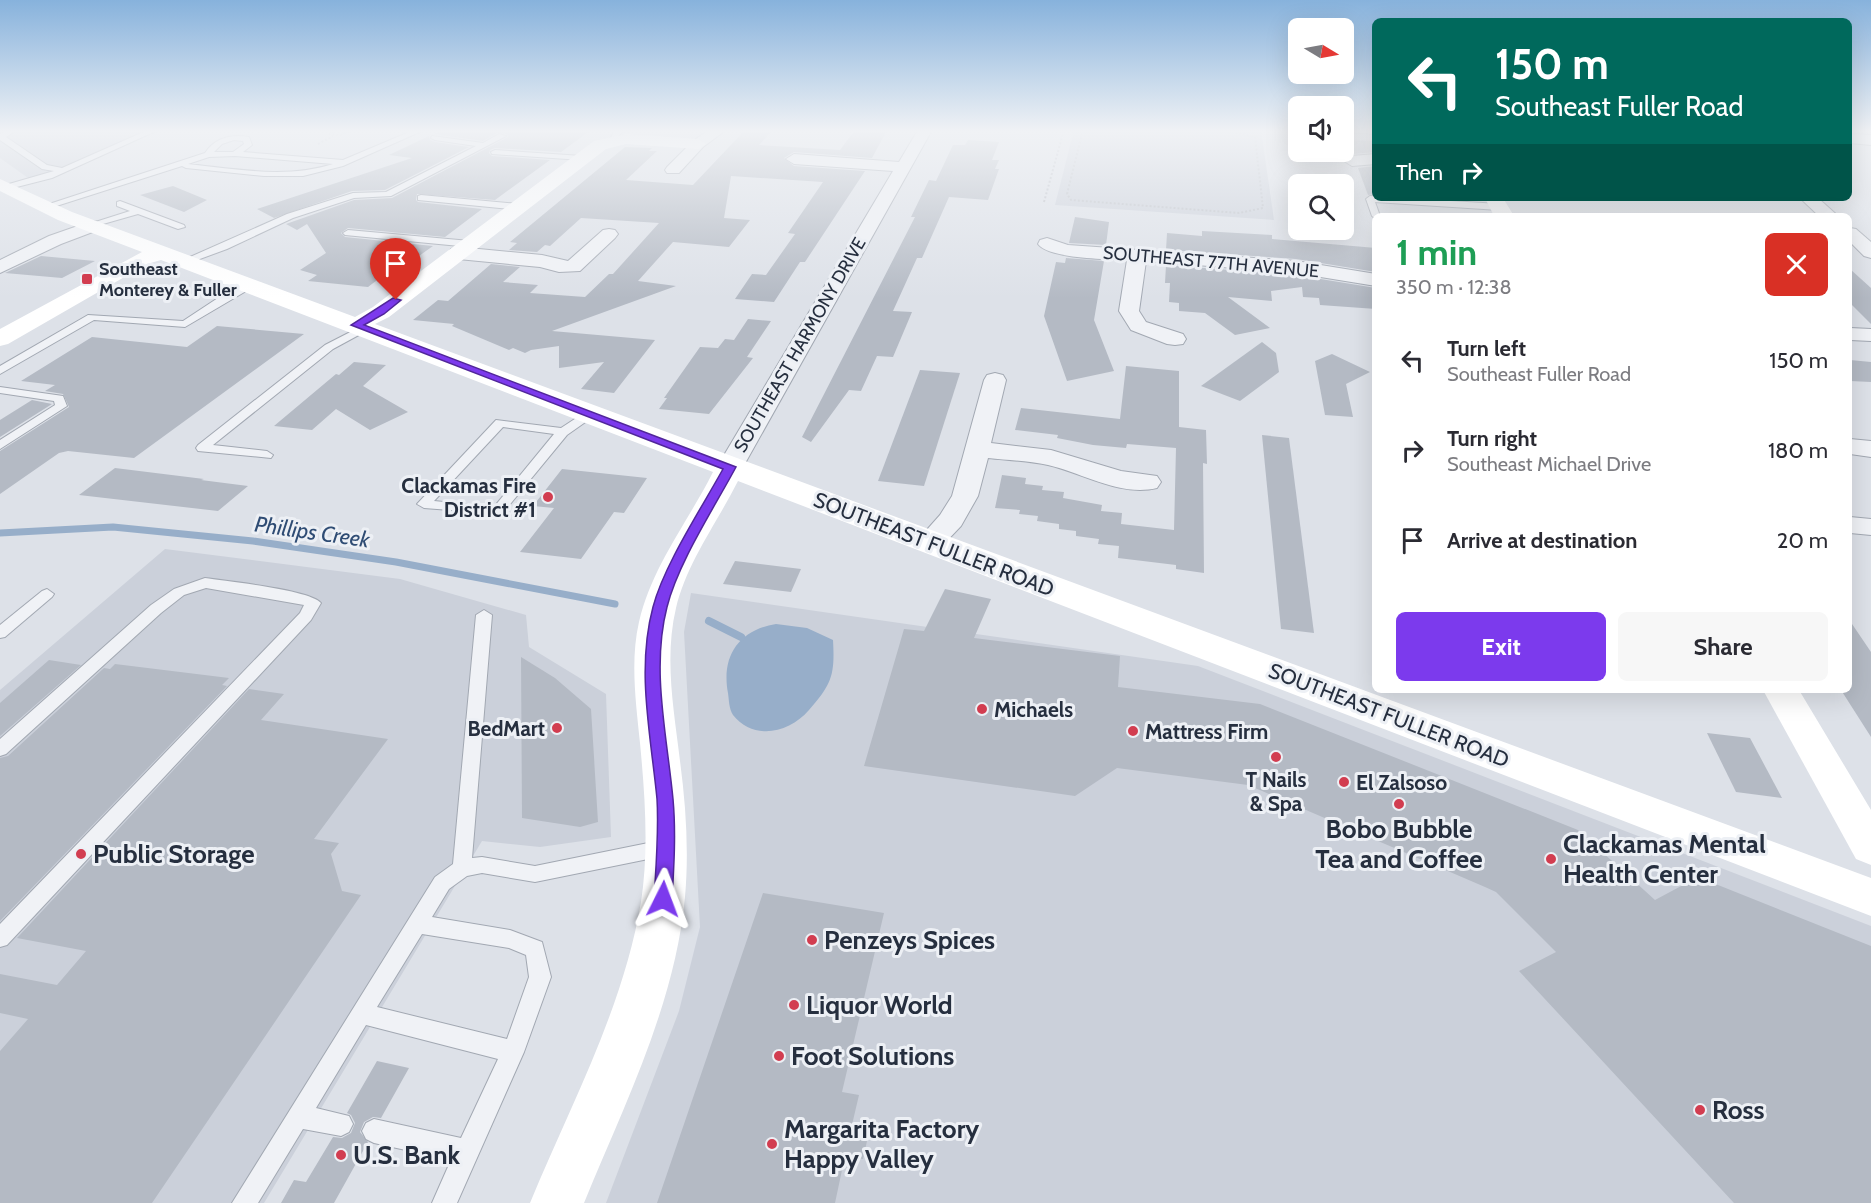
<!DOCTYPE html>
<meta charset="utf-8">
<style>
body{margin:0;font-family:Cabin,sans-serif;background:#f7f7f7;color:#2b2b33;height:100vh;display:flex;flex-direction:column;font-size:22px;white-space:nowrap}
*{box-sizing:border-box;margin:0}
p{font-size:20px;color:#7c7c81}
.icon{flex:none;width:33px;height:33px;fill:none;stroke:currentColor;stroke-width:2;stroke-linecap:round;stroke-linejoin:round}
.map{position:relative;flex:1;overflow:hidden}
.side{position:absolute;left:1372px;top:213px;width:480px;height:480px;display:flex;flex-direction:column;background:#fff;border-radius:9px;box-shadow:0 6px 24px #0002}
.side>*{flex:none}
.top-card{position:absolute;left:1372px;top:18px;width:480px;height:183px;border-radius:9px;box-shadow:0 6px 24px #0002;background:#00695c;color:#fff;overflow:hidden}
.needle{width:39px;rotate:100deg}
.fabs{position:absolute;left:1288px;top:18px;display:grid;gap:12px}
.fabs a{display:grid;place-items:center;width:66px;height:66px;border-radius:9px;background:#fff;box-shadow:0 6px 24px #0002;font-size:30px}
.pin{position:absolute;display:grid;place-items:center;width:51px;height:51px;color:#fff;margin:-62px -26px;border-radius:50% 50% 50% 0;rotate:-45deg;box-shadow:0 0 6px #0007}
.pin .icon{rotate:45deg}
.me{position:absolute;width:66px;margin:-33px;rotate:3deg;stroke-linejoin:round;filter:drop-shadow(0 0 4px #0008)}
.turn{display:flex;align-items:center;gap:21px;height:126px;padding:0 24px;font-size:27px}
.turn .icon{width:78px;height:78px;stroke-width:2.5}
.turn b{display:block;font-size:42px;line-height:51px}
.then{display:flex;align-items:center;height:57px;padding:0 24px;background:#0003;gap:12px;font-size:22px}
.round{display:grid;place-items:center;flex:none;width:63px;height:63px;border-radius:9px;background:#f7f7f7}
.head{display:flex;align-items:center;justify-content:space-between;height:102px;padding:0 24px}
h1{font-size:36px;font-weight:800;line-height:45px;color:#1e9e55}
.primary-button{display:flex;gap:12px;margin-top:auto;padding:12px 24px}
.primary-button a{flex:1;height:69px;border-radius:9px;background:#7c3aed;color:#fff;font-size:24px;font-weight:800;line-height:69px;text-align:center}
.primary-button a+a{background:#f7f7f7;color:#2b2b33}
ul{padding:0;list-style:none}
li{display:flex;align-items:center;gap:18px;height:90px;padding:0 24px}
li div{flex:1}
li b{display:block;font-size:22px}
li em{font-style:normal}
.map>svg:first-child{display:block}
</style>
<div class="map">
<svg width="1871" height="1203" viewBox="0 0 1871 1203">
<rect width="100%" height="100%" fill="#dde1e8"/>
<g fill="#cbd0da">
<polygon points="0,130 152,130 47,176 31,180 0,158"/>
<polygon points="1074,130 1261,130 1274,220 1055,205"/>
<polygon points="165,549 400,579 526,615 529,647 606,694 611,837 540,847 482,841 264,1203 0,1203 0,690"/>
<polygon points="691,593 1198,666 1871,926 1871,1203 606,1203 679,1011 700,927 684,632"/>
</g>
<path fill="#97aec9" d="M776,624L807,628L833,640C835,675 832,684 809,710C789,733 754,741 733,715C729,709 729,700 728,693C721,656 739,630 776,624Z"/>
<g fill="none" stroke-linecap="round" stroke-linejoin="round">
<polyline stroke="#97aec9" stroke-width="7" points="0,533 113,527 253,541 396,562 615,604"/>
<polyline stroke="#97aec9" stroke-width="8" points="709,621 741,637"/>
</g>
<g fill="#b4bac4">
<polygon points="443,130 591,130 561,152 495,148 490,150 489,153 492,156 550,160 495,200 417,194 416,200 418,202 482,209 445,237 348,228 341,233 345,237 433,246 402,268 393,268 368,287 308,281 317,275 300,270 326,253 307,224 297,230 286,224 354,200 392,198 508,137 507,134 498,132 483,141 434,134"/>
<polygon points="745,130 773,130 759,145 840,150 855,130 886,132 872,158 794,152 784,158 794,166 865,171 805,262 800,262 774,302 735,299 752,274 766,275 795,234 788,233 823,182 731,176 724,218 750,220 729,247 673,242 638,281 676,286 552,331 655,340 614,393 581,389 604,362 559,368 559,346 531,350 525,353 513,348 509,350 452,326 454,324 413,320 438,300 448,301 491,264 520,267 503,282 538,285 530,293 585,297 609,274 613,274 659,223 581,218 550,246 545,245 537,252 509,250 517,243 510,242 625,147 652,148 649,151 657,151 626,180 693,185"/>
<polygon points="429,136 430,140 435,142 469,147 385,190 352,191 274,218 257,209 412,158 389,155"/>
<polygon points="968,140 999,142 992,160 999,160 995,169 999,169 988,200 949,197 922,258 917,258 893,311 912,312 893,357 877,356 861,391 849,390 811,442 802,437 915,217 911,217 929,180 936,181 953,145 965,145"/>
<polygon points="1348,140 1376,141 1376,152 1353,154"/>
<polygon points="1376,166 1376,194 1368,195 1358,168"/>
<polygon points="173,186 207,200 184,212 140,195"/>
<polygon points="1075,217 1109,222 1106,245 1069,243"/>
<polygon points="1202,231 1272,235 1272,239 1376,248 1376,272 1296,259 1166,250 1167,233 1202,236"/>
<polygon points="41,256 95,261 62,278 5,273"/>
<polygon points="1066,258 1104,261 1094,320 1114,371 1067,381 1044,316 1056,262 1065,263"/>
<polygon points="1166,265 1296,275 1376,288 1376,309 1320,305 1319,298 1303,297 1302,287 1271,291 1272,301 1228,297 1270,328 1235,335 1205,313 1179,311 1179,303 1169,302 1170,283 1165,283"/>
<polygon points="1850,269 1871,288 1871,324 1850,303"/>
<polygon points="748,319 771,321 747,357 753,358 709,414 659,409 667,398 664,398 700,347 718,348 725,339 734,340"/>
<polygon points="217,326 304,334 134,458 68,451 59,453 0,494 0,451 69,407 63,394 45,391 55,385 21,381 92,337 187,347"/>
<polygon points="1262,342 1276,353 1279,372 1240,401 1201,386"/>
<polygon points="1332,354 1370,372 1346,384 1353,417 1325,415 1315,361"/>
<polygon points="1850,360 1871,362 1871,382 1850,381"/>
<polygon points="354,362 386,365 363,386 408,412 370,430 336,409 312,430 274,426 336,374 339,375"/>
<polygon points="1126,366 1179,371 1179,427 1206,430 1207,464 1203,463 1204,573 1176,569 1176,565 1118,558 1119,546 1098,544 1099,539 1076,536 1076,531 1059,529 1059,524 1037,521 1038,516 1019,514 1020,510 995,508 1002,475 1026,478 1025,484 1043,486 1042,490 1064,492 1063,498 1102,505 1101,511 1122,513 1121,524 1174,530 1176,448 1127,444 1126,448 1093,445 1057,438 1058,435 1015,430 1021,408 1120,419"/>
<polygon points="920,370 960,373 924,486 878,481"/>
<polygon points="32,400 52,404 0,437 0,420"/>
<polygon points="1262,435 1289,438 1314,633 1281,629"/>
<polygon points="115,468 204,479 201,480 248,486 218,511 79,495"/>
<polygon points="562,469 647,478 624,513 614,512 581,559 520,552 554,508 533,506"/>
<polygon points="735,561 801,569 791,592 723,584"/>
<polygon points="945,589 991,599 974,638 1120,656 1118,687 1260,704 1578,830 1655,900 1698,877 1871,946 1871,1203 1734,1203 1519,971 1556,952 1496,892 1485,887 1248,785 1117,768 1075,796 864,766 904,629 924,631"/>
<polygon points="1850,621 1871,652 1871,737 1841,690 1850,690"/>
<polygon points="521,657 555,678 591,709 598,822 580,827 522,818"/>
<polygon points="49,660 81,665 0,736 0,703"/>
<polygon points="115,664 229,678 222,685 227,686 0,921 0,758 8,756 104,668 110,669"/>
<polygon points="249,689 284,694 261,720 388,739 314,839 339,843 331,854 342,891 361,895 152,1203 0,1203 0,1051 28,1019 0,1013 0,974 57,985 86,951 17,938"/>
<polygon points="1707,733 1750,738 1782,798 1736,792"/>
<polygon points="763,893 884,913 842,1092 859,1095 851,1129 869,1132 863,1159 845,1156 835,1203 657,1203"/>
<polygon points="377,1061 409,1068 381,1118 373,1117 364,1122 360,1132 368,1142 334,1203 281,1203 294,1180 306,1182 333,1137 342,1138 351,1133 355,1123 351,1115 347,1113"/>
</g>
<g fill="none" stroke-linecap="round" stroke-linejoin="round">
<defs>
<g id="lane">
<polygon points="7,130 16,130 6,137 47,165 62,168 148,130 158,130 52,178 5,190 2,190 2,186 54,171 42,169 0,140 0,134"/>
<path d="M414,130H424L343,166L303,176H264L186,168L182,166L47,209L40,207L205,153C215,138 231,134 249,137L252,145L243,152L343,160ZM234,140L243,141L244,144L233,152H214L222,144ZM235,156L333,164C286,179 237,169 188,164L209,157Z"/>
<polygon points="615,130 623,130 614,143 608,143"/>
<polygon points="1344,130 1376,130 1376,134 1344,132"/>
<polygon points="499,134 506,136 391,196 354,198 293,218 227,249 189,263 181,261 287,214 353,193 386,192 476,146 435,140 431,138 432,136 483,143"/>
<polygon points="495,150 582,156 586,158 582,160 492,154 491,152"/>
<polygon points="421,195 519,204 523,207 519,210 418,200 418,196"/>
<polygon points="1370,196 1499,204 1503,207 1499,210 1375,202 1380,216 1376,216 1376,219 1372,216 1366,199"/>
<polygon points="120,201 184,225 185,227 178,229 138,214 89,228 89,224 130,211 117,206 117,202"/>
<polygon points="348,230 470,241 475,244 470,247 345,235 343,233"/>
<polygon points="250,282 255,285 253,287 185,327 94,320 0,374 0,366 88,315 183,321 227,292"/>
<polygon points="364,325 369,328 368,330 333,349 213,445 267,451 273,455 271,458 198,451 196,448 198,445 325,345"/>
<polygon points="0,387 63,396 67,406 0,449 0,440 55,405 54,401 0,393"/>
<path d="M590,409L594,410V416L567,435L502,514L424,508L417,504L496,420L561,428ZM503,427L554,434L494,507L434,501Z"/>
<path d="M205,578C226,581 311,590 321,603L311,620L7,945L0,947V924L300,613L304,605L206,588L184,595L161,613L6,754L0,756V739L151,605L174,589Z"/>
<polygon points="47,589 54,594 52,597 5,637 0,638 0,625 42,591"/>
<path d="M484,610L492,615L472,858L482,857L535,866L663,840L670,842L672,848L670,854L663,856L535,882L482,873L467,876L449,889L432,917L510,930L542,942L551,977L524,1052L457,1203H432L451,1160L374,1143L366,1139L362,1131L366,1123L374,1119L461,1138L498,1059L366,1025L316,1108L349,1116L353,1124L349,1132L341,1136L303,1129L258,1203H232L435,877L453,864L476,615ZM422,934L509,948L526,955L529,977L507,1039L377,1007Z"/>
</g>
<g id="street">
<polygon points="709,130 726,130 703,147 679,173 667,173 665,170 667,167 693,141"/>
<polygon points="918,130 932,130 743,467 739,472 730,475 721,472 717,467 893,171 794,164 786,159 794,154 899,162"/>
<polygon points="1850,134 1871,135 1871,145 1850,143"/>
<polygon points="1376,154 1376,164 1352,166 1344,161 1352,156"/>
<polygon points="1800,198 1818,198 1838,216 1819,216"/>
<polygon points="92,221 98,222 101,226 98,230 61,244 0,273 0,260 49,236"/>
<polygon points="1850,228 1856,229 1871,242 1871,258 1864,256 1850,242"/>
<polygon points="609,229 615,230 618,234 615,238 580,271 559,272 540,267 458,259 451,257 449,253 451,249 458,247 542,255 568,261 603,230"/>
<path d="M1047,238L1068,245L1296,261L1376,274V286L1296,273L1146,261L1139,311L1146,322L1183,334L1186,339L1183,344L1175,345L1167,344L1131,330L1119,311L1127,260C1108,259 1049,259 1038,244L1040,240Z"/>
<polygon points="1850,328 1871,329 1871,341 1850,340"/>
<path d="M995,373L1003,375L1006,380L991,443L1051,450L1121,471L1157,476L1161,482L1157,488C1120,497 1083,473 1048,465C1029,461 1007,460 988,458L978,496L961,526L940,548L930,551L920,548L916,542L940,515L952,496L984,380L987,375Z"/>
<polygon points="1850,439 1871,441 1871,457 1850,454"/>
<polygon points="1850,517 1871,519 1871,535 1850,533"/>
</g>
</defs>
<use href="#lane" stroke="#a2a8b2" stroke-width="2"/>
<use href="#street" stroke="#a2a8b2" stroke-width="2"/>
<g stroke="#bbbfc6" stroke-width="2" stroke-dasharray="2 2" stroke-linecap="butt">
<polyline points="337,130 329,134 340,135 349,131 338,130"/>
<polyline points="1083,130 1067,194 1071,200 1239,213 1263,208 1255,137 1232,132 1183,130"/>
<polyline points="318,144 333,136"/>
<polyline points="1044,202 1064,130"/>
</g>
<use href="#lane" fill="#f0f2f6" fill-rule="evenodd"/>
<use href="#street" fill="#f0f2f6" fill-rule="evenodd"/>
<g fill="#fff" fill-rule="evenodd">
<path d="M626,134L698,139L706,144L698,149L626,144L606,149L389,317L375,324L1871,878V916L738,481C717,523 687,562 676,608C664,659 674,710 680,761C686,806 689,852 685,897C675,1005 624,1105 584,1203H530C571,1104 623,1009 641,902C649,850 645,796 640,743C636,703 630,661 639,622C652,566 688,522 713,472L161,260L147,264L8,344L0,346V329L142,252L58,220L0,191V179L72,212L355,317L373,307L594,141Z"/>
<polygon points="1485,198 1503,198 1514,216 1494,216"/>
<polygon points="1763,690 1799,690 1871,810 1871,865 1856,859"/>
</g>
</g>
<linearGradient id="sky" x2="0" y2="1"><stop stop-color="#87b2dc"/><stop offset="0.44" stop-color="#f0f2f5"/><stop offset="1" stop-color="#f0f2f5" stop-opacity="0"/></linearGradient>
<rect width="1871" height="298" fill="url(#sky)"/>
<path fill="#7c3aed" stroke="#51269a" stroke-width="1.5" d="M393,298L401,300L384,314L364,325L736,467C714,508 678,563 667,607C651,669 667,736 673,799C676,832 674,866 672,899L669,905L663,907L656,905L654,899C656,866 659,832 657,799C651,736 636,670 653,607C664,565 701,509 723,469L351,325Z"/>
<g fill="#d23d50" stroke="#edf0f5" stroke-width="2">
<rect x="81" y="273" width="12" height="12" rx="3"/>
<circle cx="548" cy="497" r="6"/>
<circle cx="982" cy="709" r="6"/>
<circle cx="557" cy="728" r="6"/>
<circle cx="1133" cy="731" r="6"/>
<circle cx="1276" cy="757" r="6"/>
<circle cx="1344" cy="782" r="6"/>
<circle cx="1399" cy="804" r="6"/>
<circle cx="81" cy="854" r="6"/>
<circle cx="1551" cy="859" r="6"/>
<circle cx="812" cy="940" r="6"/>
<circle cx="794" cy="1005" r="6"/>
<circle cx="779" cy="1056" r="6"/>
<circle cx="1700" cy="1110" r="6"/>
<circle cx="772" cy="1144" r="6"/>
<circle cx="341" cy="1155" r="6"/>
</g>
<g text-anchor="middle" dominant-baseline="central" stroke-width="6" stroke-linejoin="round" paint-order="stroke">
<g font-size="18" fill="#262f3f" stroke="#edf0f5">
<text transform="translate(1211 262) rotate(5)">SOUTHEAST 77TH AVENUE</text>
<text transform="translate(800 345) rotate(-60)">SOUTHEAST HARMONY DRIVE</text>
</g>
<g font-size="18" font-weight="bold" fill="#262f3f" stroke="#edf0f5" text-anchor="start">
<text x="99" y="269">Southeast<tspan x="99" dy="21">Monterey &amp; Fuller</tspan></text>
</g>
<g font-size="21" font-weight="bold" fill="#262f3f" stroke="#edf0f5" text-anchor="start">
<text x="536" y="485" text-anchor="end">Clackamas Fire<tspan x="536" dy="24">District #1</tspan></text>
<text x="994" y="709">Michaels</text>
<text x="545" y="728" text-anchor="end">BedMart</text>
<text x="1145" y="731">Mattress Firm</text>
<text x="1276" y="779" text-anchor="middle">T Nails<tspan x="1276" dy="24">&amp; Spa</tspan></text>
<text x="1356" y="782">El Zalsoso</text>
</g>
<g font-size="21" fill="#262f3f" stroke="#edf0f5">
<text transform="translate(934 544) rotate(21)">SOUTHEAST FULLER ROAD</text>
<text transform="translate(1389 715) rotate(21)">SOUTHEAST FULLER ROAD</text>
</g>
<g font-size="22" font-style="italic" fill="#2f4c74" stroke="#edf0f5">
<text transform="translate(312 532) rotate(8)">Phillips Creek</text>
</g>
<g font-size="26" font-weight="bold" fill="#262f3f" stroke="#edf0f5" text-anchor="start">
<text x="1399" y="829" text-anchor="middle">Bobo Bubble<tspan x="1399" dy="30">Tea and Coffee</tspan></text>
<text x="1563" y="844">Clackamas Mental<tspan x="1563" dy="30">Health Center</tspan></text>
<text x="93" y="854">Public Storage</text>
<text x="824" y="940">Penzeys Spices</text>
<text x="806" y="1005">Liquor World</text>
<text x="791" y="1056">Foot Solutions</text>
<text x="1712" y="1110">Ross</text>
<text x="784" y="1129">Margarita Factory<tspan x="784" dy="30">Happy Valley</tspan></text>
<text x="353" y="1155">U.S. Bank</text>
</g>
</g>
</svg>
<div class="fabs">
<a><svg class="needle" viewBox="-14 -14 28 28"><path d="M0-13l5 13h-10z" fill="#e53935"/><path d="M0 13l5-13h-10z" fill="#7c7c81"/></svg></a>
<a><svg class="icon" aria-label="sound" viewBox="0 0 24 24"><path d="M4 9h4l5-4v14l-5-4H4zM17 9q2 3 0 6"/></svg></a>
<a><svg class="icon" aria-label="search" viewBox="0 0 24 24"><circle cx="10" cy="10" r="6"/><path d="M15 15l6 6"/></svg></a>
</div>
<div class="pin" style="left:396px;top:300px;background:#d93025"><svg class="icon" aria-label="arrive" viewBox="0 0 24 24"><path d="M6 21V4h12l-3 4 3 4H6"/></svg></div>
<svg class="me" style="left:663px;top:899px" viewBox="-20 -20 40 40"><path d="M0-17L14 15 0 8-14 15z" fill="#7c3aed" stroke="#fff" stroke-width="4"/></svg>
<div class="top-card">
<div class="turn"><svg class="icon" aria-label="left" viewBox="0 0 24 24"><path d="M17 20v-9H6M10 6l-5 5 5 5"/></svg><div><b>150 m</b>Southeast Fuller Road</div></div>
<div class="then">Then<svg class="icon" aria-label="right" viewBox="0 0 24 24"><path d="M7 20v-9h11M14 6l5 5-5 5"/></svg></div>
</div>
<section class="side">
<div class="head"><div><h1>1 min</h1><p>350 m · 12:38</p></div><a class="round" style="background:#d93025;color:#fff"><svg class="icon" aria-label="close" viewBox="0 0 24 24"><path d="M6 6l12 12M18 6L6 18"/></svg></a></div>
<ul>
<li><svg class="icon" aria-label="left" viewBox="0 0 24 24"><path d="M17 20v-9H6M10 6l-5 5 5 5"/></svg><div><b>Turn left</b><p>Southeast Fuller Road</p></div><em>150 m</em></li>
<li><svg class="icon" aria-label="right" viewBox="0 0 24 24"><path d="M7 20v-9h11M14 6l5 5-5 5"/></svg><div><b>Turn right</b><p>Southeast Michael Drive</p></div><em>180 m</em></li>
<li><svg class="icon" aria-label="arrive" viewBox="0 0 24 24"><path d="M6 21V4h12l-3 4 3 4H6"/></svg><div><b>Arrive at destination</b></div><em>20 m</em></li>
</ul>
<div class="primary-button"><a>Exit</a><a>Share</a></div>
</section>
</div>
